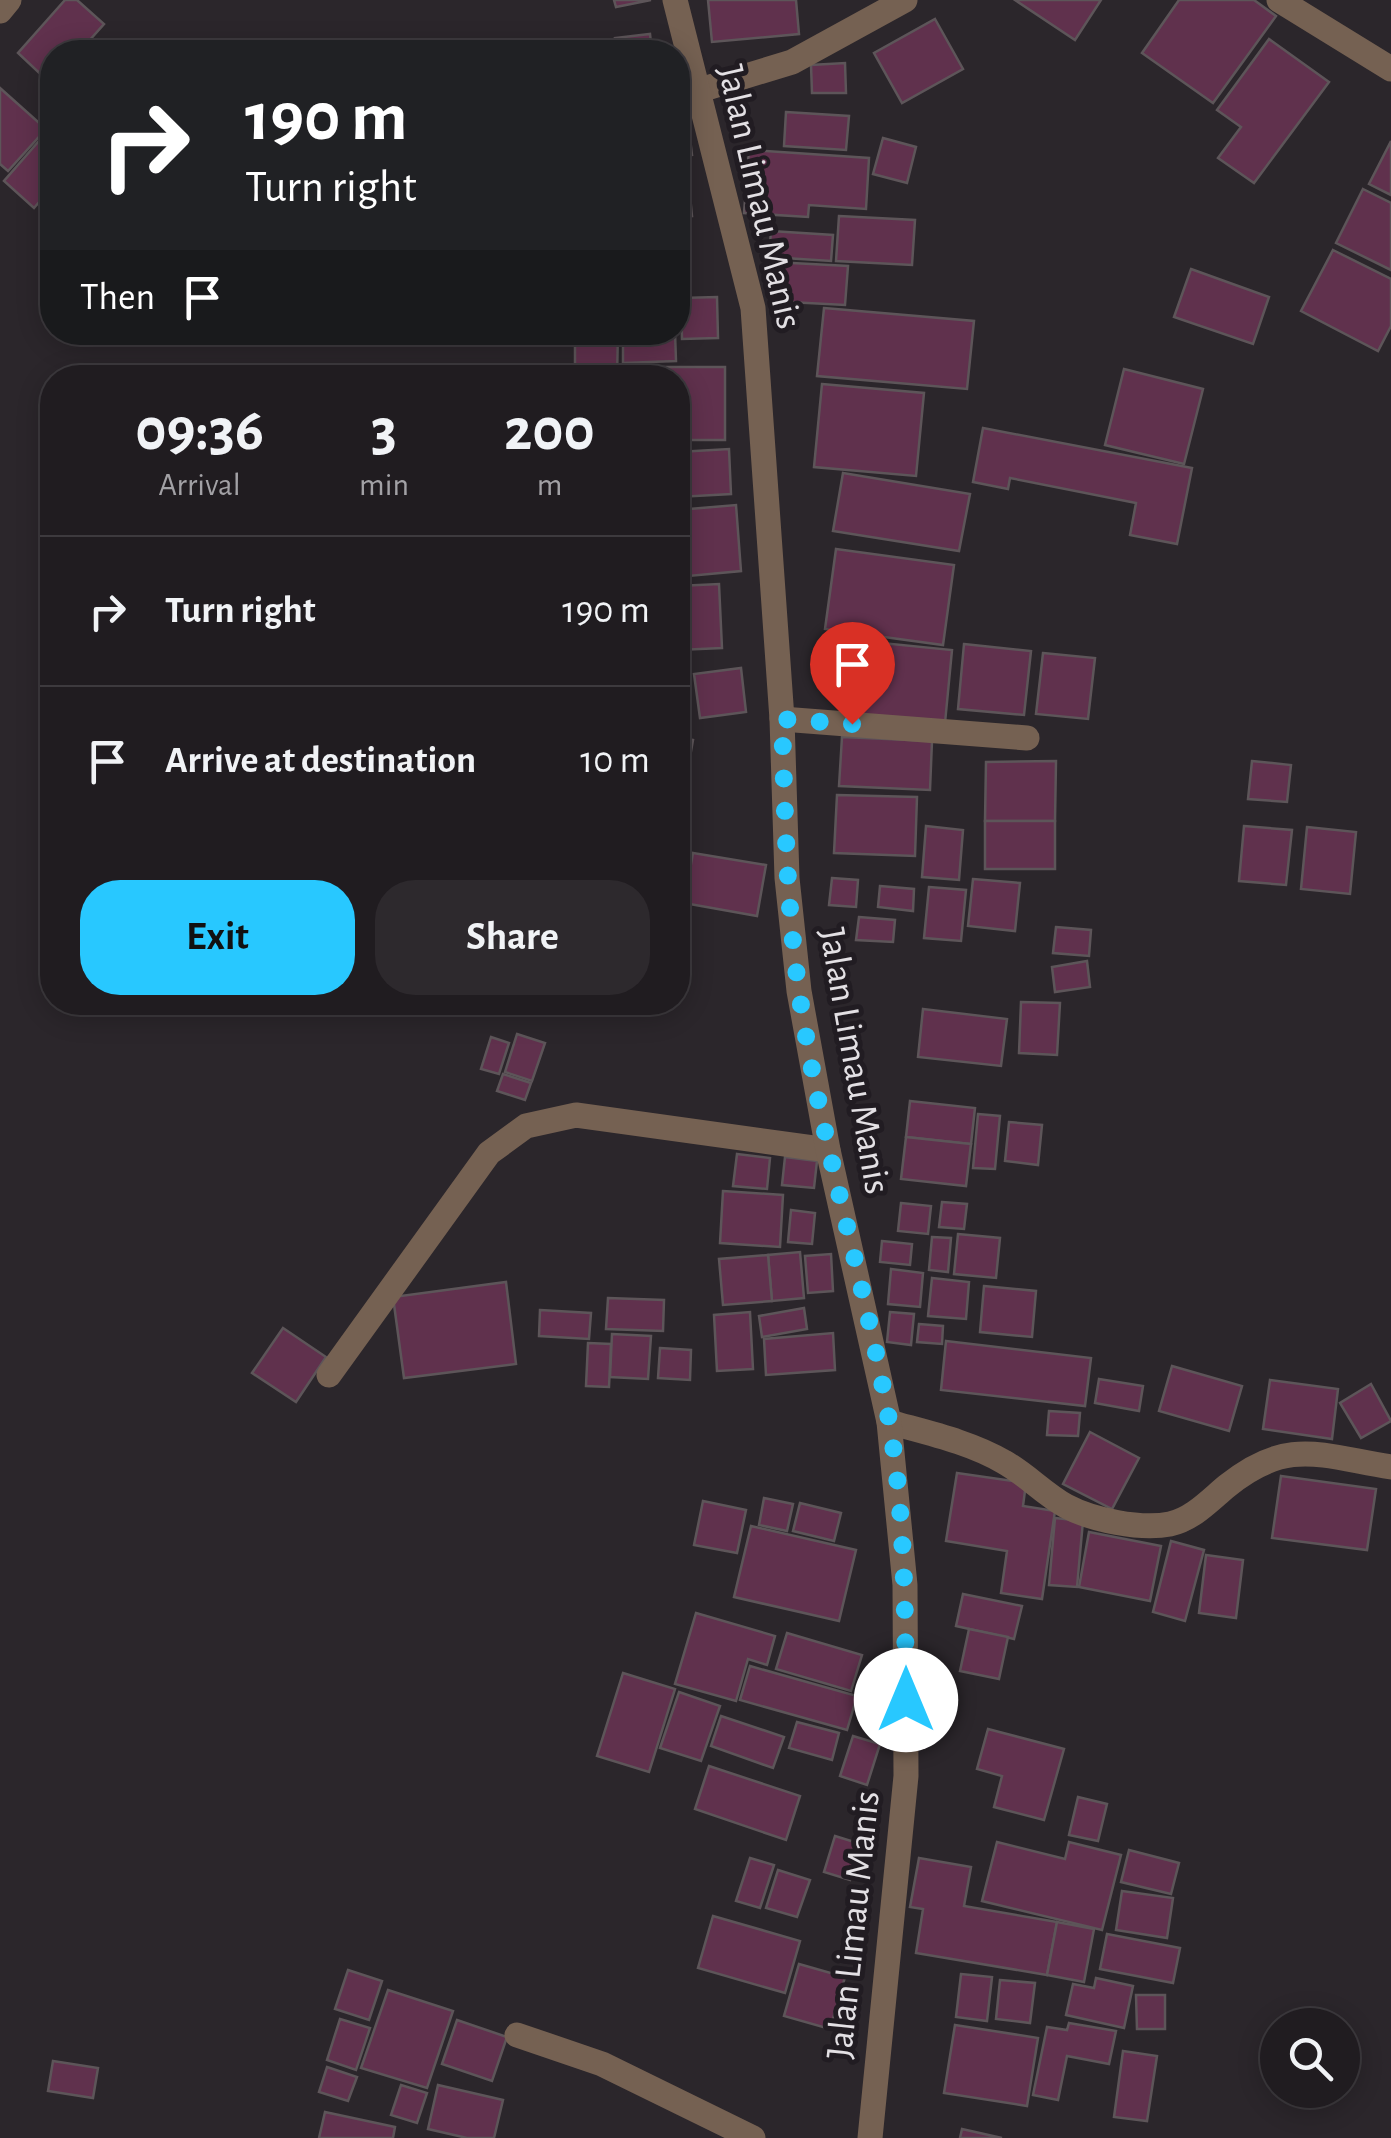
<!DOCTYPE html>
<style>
body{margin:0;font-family:"Alegreya Sans",sans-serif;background:#2d292d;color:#f1f3f6;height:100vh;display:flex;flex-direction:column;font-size:38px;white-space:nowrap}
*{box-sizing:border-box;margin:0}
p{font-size:32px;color:#a2a1a5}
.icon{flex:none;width:55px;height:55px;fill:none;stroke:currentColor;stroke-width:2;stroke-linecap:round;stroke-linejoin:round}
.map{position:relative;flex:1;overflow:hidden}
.side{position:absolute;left:40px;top:365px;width:650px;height:650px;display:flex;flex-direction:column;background:#201c20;border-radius:40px;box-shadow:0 5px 25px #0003,0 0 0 2px #3d3a3e}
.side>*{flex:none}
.banner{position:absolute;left:40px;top:40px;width:650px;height:305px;border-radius:40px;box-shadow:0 5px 25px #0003,0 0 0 2px #3d3a3e;background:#202124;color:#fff;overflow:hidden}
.buttons{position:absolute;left:1260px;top:2008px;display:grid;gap:20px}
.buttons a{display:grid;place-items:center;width:100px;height:100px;border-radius:50%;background:#201c20;box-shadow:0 5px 25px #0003,0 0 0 2px #3d3a3e;font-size:50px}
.pin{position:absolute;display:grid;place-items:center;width:85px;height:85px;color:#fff;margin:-102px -42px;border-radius:50% 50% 50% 0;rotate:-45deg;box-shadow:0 0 10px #0007}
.pin .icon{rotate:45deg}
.me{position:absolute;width:110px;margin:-55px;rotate:0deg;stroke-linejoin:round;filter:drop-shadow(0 0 8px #0008)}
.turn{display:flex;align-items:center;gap:35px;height:210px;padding:0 40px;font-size:45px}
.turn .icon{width:130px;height:130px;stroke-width:2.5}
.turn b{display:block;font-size:70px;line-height:85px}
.then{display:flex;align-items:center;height:95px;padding:0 40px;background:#0003;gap:20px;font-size:38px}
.eta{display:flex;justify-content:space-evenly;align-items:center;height:170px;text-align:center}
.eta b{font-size:60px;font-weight:700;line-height:70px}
.primary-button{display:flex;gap:20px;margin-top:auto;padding:20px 40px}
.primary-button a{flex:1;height:115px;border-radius:40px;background:#28c8ff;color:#111;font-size:40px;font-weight:700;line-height:115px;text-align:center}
.primary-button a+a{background:#2d292d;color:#f1f3f6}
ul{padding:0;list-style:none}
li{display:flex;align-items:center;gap:30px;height:150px;padding:0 40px;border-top:2px solid #3d3a3e}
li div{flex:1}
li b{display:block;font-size:38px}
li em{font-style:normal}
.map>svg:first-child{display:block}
</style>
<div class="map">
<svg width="1391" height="2138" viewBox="0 0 1391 2138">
<rect width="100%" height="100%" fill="#2b262b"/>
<g fill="#60314d" stroke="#5d5559" stroke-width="2.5">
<polygon points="65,0 77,0 104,24 79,52 52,52 51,84 18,53"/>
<polygon points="614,0 651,0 616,7"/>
<polygon points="708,0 796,0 799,34 712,42"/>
<polygon points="1015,0 1101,0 1075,40"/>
<polygon points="1179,0 1254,0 1276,16 1213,103 1142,53"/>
<polygon points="935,19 963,69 902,103 874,53"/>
<polygon points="650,34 652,52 617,52 615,38"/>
<polygon points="1269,39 1329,82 1254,183 1218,158 1241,127 1217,110"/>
<polygon points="845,63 846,93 812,93 811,65"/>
<polygon points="0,88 46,129 8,171 0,164"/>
<polygon points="786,112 849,116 846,150 784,146"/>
<polygon points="687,114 692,155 678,157 678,115"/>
<polygon points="52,126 52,187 34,208 4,181"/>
<polygon points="883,138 916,147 907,183 873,174"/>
<polygon points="1391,141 1391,195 1369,184"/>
<polygon points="749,150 869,158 866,209 809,205 808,217 744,213"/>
<polygon points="687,165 692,216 678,217 678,166"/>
<polygon points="1363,189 1391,203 1391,270 1336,243"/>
<polygon points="839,216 915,220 912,265 836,261"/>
<polygon points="771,231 833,235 831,261 769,257"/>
<polygon points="1333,250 1391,279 1391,326 1378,351 1301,311"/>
<polygon points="773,262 848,266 845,305 770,301"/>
<polygon points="1191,269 1269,297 1253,344 1174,317"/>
<polygon points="717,297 718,338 682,339 681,298"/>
<polygon points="824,308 974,321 967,389 817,376"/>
<polygon points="575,332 618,332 617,378 575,377"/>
<polygon points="623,332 675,332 676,361 623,363"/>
<polygon points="662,367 725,367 725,440 678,440 678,378 662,378"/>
<polygon points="1124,369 1203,389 1184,464 1105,445"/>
<polygon points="822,384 924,393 916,476 814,467"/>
<polygon points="983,428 1192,468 1177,544 1130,535 1136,503 1010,478 1008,489 973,482"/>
<polygon points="729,449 731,494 678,497 678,452"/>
<polygon points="843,473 970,494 959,551 833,531"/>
<polygon points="736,505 741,571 678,577 678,510"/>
<polygon points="836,549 954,565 943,645 825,629"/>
<polygon points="719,584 722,648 678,650 678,586"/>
<polygon points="852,640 952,650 945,723 844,713"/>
<polygon points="964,644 1031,651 1024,715 958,709"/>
<polygon points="1043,653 1095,658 1088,719 1036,714"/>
<polygon points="741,668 746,712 700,718 694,674"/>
<polygon points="678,737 693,740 684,791 678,790"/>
<polygon points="842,737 932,741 930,790 839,786"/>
<polygon points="1056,761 1055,821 985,821 986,762"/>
<polygon points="1252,761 1291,765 1287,802 1248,799"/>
<polygon points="837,795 917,797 915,856 834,853"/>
<rect x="985" y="821" width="70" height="48"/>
<polygon points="926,826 963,830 959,880 922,877"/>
<polygon points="1244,826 1292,830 1286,885 1239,881"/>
<polygon points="1307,827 1356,832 1350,894 1301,889"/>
<polygon points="693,853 766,865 757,916 684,903"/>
<polygon points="832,878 858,880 856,907 829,905"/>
<polygon points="973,879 1020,883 1015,931 968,926"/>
<polygon points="880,886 914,889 913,911 878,907"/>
<polygon points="929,887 966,890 961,941 924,938"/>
<polygon points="859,917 895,920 893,942 856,940"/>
<polygon points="1056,927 1091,930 1089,956 1053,953"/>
<polygon points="1087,961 1090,987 1055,992 1052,967"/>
<polygon points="1021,1002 1060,1003 1057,1055 1019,1053"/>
<polygon points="923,1009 1007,1019 1001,1066 918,1057"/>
<polygon points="517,1034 545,1043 532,1081 505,1072"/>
<polygon points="491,1037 509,1043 499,1074 481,1069"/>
<polygon points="503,1074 531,1083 525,1100 497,1091"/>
<polygon points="910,1101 975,1108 971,1144 906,1137"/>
<polygon points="978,1114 1000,1116 995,1169 973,1168"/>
<polygon points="1009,1122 1042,1125 1038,1165 1005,1161"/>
<polygon points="906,1137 971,1144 966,1186 901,1179"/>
<polygon points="737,1154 770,1158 767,1189 733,1186"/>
<polygon points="785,1157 817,1161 814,1188 782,1185"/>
<polygon points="723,1191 783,1195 780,1247 720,1243"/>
<polygon points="942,1202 967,1204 964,1229 939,1227"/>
<polygon points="901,1203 931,1206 928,1234 898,1231"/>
<polygon points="791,1210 815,1213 812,1244 788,1242"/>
<polygon points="958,1234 1000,1238 996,1278 954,1274"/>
<polygon points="932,1237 951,1238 948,1272 929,1270"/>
<polygon points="882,1241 912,1244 910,1265 880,1262"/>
<polygon points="800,1252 804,1298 772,1301 768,1255"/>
<polygon points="831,1254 833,1291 808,1293 805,1256"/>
<polygon points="768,1255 772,1301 723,1305 719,1259"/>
<polygon points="891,1269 923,1273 920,1307 888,1304"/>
<polygon points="932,1278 969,1282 966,1319 928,1316"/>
<polygon points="506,1282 516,1364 404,1378 393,1297"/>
<polygon points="984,1286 1036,1291 1032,1337 980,1332"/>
<polygon points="608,1298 664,1300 663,1331 606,1329"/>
<polygon points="804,1308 807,1329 762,1337 759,1316"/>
<polygon points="540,1310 591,1313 589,1339 539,1336"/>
<polygon points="750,1312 753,1369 717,1371 714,1315"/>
<polygon points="890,1312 914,1314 911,1345 887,1342"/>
<polygon points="919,1324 943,1326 942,1344 917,1342"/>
<polygon points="283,1328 326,1357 296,1402 252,1373"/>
<polygon points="833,1333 835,1370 766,1375 764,1339"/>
<polygon points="612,1334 651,1336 648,1379 610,1377"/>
<polygon points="946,1341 1091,1358 1085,1406 941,1390"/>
<polygon points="588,1343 611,1344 609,1387 586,1386"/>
<polygon points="660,1348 691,1350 690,1380 658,1378"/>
<polygon points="1172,1366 1242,1386 1229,1431 1159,1411"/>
<polygon points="1099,1379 1143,1386 1139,1411 1095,1403"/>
<polygon points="1270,1380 1338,1389 1332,1439 1263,1429"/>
<polygon points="1371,1384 1391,1421 1361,1438 1340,1403"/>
<polygon points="1049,1411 1080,1413 1078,1436 1047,1435"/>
<polygon points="1090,1432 1139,1458 1112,1509 1063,1484"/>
<polygon points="957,1473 1026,1483 1023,1506 1055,1511 1042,1599 1001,1593 1007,1551 946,1541"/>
<polygon points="1281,1476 1376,1489 1367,1550 1272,1538"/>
<polygon points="764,1498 793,1504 787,1531 759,1525"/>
<polygon points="703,1501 746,1510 737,1553 694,1545"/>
<polygon points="800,1503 841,1513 834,1541 793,1531"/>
<polygon points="1055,1518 1083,1521 1077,1587 1049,1585"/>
<polygon points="751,1526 856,1550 839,1621 734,1597"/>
<polygon points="1089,1532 1161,1546 1150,1601 1079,1587"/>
<polygon points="1171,1541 1204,1550 1185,1621 1153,1612"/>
<polygon points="1206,1555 1243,1560 1236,1618 1199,1613"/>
<polygon points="963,1594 1022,1606 1014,1639 956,1626"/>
<polygon points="696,1613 775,1636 767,1665 748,1659 736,1701 675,1684"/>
<polygon points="969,1629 1008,1637 999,1679 960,1671"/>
<polygon points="787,1633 862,1655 851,1691 776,1669"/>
<polygon points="750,1666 857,1696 847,1730 740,1700"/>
<polygon points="623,1673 675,1689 649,1772 597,1756"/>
<polygon points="679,1692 720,1706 701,1761 660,1748"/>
<polygon points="721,1716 784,1737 773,1768 711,1746"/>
<polygon points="797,1722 839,1733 832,1760 789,1748"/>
<polygon points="988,1729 1064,1749 1044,1820 994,1807 1002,1776 977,1769"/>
<polygon points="853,1736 880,1744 867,1785 840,1776"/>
<polygon points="709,1766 800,1796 786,1840 695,1809"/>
<polygon points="1078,1797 1107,1804 1098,1841 1069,1835"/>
<polygon points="835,1836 861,1844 850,1880 824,1872"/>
<polygon points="997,1842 1065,1859 1069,1842 1121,1855 1102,1930 982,1901"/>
<polygon points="1129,1850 1179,1863 1171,1894 1121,1882"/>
<polygon points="750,1858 774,1865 760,1908 736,1901"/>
<polygon points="919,1858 971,1867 964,1906 1057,1922 1047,1975 916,1953 923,1909 910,1907"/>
<polygon points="778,1870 810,1880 797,1917 766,1908"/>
<polygon points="1122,1891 1173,1898 1167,1938 1116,1930"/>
<polygon points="713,1916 800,1941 785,1993 698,1968"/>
<polygon points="1057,1922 1094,1929 1084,1982 1047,1975"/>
<polygon points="1107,1934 1180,1948 1173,1983 1100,1969"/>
<polygon points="799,1964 845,1977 830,2029 784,2016"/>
<polygon points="348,1970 382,1981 369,2020 335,2009"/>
<polygon points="961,1974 992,1977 987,2021 956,2017"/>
<polygon points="1096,1978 1133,1986 1124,2028 1066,2015 1073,1984 1094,1988"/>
<polygon points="1000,1980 1035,1983 1030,2023 996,2019"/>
<polygon points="388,1990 453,2011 427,2088 361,2068"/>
<polygon points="1136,1995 1165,1995 1165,2029 1137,2029"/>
<polygon points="340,2019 370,2028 356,2070 327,2060"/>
<polygon points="457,2020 507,2037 492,2081 442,2064"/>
<polygon points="1069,2023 1116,2031 1109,2064 1067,2056 1058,2100 1033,2095 1047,2027 1067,2030"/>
<polygon points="955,2025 1038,2038 1027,2106 944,2093"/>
<polygon points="1123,2051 1157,2056 1147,2121 1114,2117"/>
<polygon points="53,2061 98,2068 93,2098 48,2091"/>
<polygon points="327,2067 357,2077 348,2101 319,2092"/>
<polygon points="401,2085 427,2093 417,2123 391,2115"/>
<polygon points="438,2085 503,2100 494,2138 467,2138 428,2129"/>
<polygon points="325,2112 395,2127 393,2138 319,2138"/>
<polygon points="962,2129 1002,2138 960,2138"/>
</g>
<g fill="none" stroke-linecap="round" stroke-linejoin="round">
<g stroke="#756152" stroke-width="25">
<polyline points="1279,0 1391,69"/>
<polyline points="0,11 9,0"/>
<polyline points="697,91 792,62 905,0"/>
<polyline points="782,719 1027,738"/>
<polyline points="329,1375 489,1153 526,1126 576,1115 828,1150"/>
<path d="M889,1422C928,1433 970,1442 1004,1462C1026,1474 1044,1494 1066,1506C1092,1520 1141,1530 1170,1524C1193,1519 1210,1500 1227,1486C1287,1437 1321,1456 1391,1467"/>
<polyline points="517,2035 602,2064 753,2138"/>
</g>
<polyline stroke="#756152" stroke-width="25" points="675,0 753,308 782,719 787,878 799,991 828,1150 889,1422 905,1585 906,1776 870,2138"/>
</g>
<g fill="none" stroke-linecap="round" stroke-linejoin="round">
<path stroke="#28c8ff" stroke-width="18" stroke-dasharray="0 32.4" d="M852,724L782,719C785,810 786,901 799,991C819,1136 864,1276 889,1420C905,1512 905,1607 906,1700"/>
</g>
<g text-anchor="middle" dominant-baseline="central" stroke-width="10" stroke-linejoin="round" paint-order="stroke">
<g font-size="38" fill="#e3e0e4" stroke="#211c22">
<text transform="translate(759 197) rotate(77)">Jalan Limau Manis</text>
<text transform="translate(854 1061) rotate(80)">Jalan Limau Manis</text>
<text transform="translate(854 1925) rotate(-84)">Jalan Limau Manis</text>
</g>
</g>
</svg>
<div class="buttons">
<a><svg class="icon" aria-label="search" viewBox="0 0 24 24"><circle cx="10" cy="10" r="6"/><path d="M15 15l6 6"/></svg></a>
</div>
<div class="pin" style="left:852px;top:724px;background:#d93025"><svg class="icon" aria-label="arrive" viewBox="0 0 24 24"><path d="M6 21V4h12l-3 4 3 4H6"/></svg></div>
<svg class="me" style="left:906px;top:1700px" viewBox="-20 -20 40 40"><circle r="19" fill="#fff"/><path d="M0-13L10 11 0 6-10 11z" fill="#28c8ff"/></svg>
<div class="banner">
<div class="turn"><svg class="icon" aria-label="right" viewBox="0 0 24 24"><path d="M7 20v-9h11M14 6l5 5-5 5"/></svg><div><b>190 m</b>Turn right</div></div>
<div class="then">Then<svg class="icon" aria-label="arrive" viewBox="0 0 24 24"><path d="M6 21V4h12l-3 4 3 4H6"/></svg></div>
</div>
<section class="side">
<div class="eta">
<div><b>09:36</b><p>Arrival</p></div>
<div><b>3</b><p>min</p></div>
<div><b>200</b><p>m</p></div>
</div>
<ul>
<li><svg class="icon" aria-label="right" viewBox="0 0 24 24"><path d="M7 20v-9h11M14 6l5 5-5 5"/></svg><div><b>Turn right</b></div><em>190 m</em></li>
<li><svg class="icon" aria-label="arrive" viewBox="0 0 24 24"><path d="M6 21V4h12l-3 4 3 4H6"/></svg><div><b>Arrive at destination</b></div><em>10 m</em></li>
</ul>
<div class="primary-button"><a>Exit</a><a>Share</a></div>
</section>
</div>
